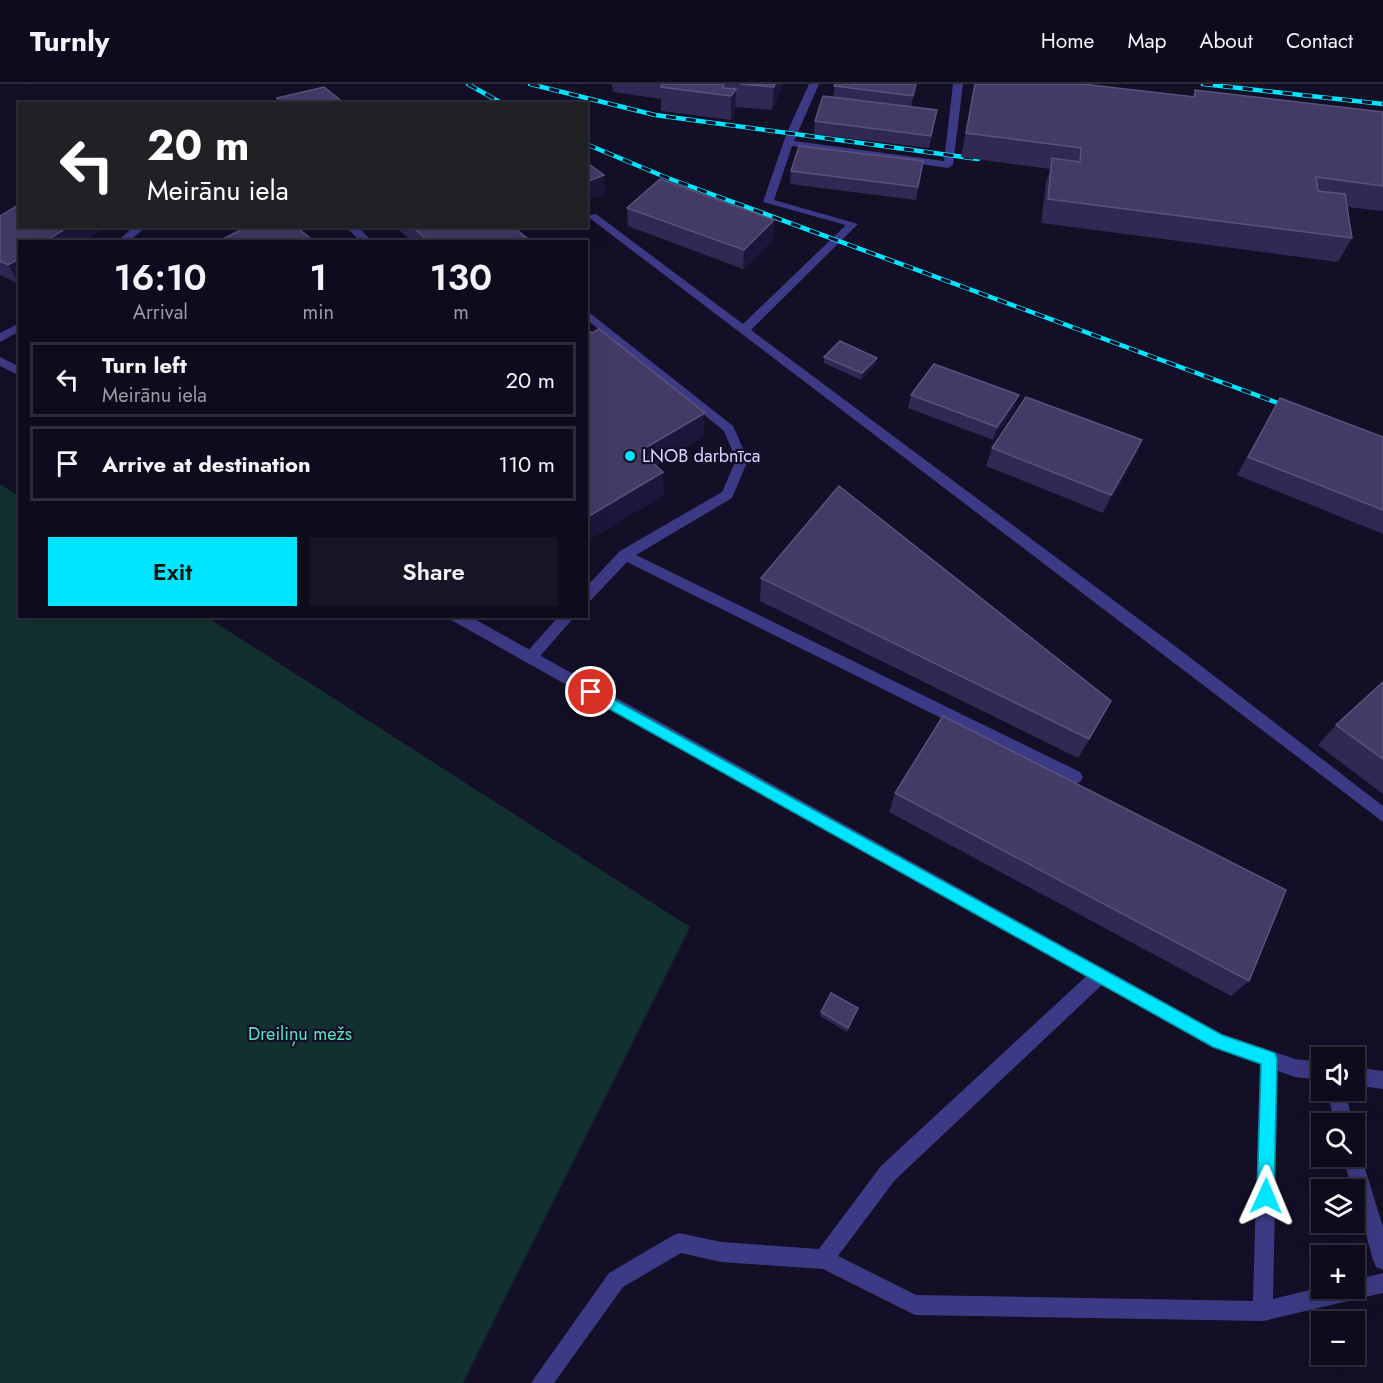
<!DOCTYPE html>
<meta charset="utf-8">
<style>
body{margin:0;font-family:Jost,sans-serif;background:#171425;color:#f1f3f6;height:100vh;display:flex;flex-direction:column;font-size:22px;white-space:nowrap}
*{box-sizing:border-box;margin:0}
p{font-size:20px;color:#9b9ba3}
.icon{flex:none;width:33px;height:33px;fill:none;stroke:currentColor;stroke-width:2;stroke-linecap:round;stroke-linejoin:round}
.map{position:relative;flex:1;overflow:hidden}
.sheet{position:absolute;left:18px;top:156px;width:570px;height:378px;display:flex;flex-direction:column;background:#0e0b1c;border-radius:0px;box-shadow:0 6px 24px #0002,0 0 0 2px #2e2b3b}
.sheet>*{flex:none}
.banner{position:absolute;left:18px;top:18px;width:570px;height:126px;border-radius:0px;box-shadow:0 6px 24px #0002,0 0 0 2px #2e2b3b;background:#202124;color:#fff;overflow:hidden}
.fabs{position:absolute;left:1311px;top:963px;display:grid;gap:12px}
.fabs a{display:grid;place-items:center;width:54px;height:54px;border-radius:0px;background:#0e0b1c;box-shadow:0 6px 24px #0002,0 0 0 2px #2e2b3b;font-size:30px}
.pin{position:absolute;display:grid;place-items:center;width:51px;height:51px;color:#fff;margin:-26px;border:3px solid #fff;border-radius:50%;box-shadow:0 2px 6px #0007}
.me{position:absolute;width:66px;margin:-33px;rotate:1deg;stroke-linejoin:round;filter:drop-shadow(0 0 4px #0008)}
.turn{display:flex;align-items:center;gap:21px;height:126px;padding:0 30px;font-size:27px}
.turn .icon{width:78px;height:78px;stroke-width:2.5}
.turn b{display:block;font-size:42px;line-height:51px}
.eta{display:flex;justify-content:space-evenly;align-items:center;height:102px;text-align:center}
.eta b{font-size:36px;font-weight:600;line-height:42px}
.button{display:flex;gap:12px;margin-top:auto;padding:12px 30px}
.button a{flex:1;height:69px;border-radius:0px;background:#00e5ff;color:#111;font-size:24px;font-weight:600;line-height:69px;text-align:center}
.button a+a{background:#171425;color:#f1f3f6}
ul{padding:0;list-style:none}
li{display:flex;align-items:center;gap:18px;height:75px;margin:0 12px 9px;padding:0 18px;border:3px solid #2e2b3b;border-radius:0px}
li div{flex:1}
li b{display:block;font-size:22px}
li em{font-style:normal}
header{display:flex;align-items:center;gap:36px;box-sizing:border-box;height:84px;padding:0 30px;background:#0e0b1c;border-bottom:2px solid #2e2b3b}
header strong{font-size:28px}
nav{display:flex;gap:33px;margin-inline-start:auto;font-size:21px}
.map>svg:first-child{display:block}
</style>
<header>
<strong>Turnly</strong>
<nav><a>Home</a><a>Map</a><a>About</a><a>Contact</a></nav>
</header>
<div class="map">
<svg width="1383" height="1299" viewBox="0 0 1383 1299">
<rect width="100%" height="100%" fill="#130f26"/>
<polygon fill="#12302f" points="0,400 19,412 20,532 207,533 690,843 463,1299 0,1299"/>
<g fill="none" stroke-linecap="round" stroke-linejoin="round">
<g fill="#3d3a85" fill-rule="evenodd">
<polygon points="809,0 819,0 794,57 944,77 953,0 963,0 953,81 948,84 792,62 774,116 858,140 751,246 1183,568 1383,722 1383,738 587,132 596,130 743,240 846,141 763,118 786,51"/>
<polygon points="135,142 147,142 128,158 116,158"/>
<polygon points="345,142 357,142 373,158 361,158"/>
<polygon points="586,226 733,342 748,376 732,414 636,471 1080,688 1083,693 1080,698 1075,700 1070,698 627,478 591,516 586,517 586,503 620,467 722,408 736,376 724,347 586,235"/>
<polygon points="20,239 20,247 0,258 0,249"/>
<polygon points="559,532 575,532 535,578 525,578 523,574 525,570"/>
<polygon points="1099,884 1105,886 1108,892 1105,898 895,1096 838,1172 916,1211 1253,1217 1260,975 1263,969 1269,966 1275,969 1278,975 1273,1215 1322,1203 1354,1204 1354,1196 1383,1189 1383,1209 1263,1237 915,1231 823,1185 721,1178 681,1169 623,1203 554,1299 531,1299 609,1189 672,1152 679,1149 721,1158 819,1165 881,1082 1093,886"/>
<polygon points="1327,1006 1345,1006 1353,1040 1335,1040"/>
<polygon points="1354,1064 1359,1065 1361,1072 1383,1143 1383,1186 1376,1183 1373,1176 1354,1106 1352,1106 1343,1072 1354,1072"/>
</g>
<g fill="#3d3a85" fill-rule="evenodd">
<polygon points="0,273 20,283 20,292 0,282"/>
<polygon points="449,532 469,532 1222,950 1295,975 1322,978 1322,996 1295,993 1212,963 451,536"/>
<polygon points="1354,983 1383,987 1383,1005 1354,1001"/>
</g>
<defs>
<g id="rail-far1">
<polyline points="468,0 503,20"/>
<polyline points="530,0 655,31 978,75"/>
<polyline points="1203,0 1383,20"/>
<polyline points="586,60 665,93 1286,322"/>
</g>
<polyline id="rail" points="1282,321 1293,325"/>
</defs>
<use href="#rail-far1" stroke="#00e5ff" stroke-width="4.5"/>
<use href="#rail" stroke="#00e5ff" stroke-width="7"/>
<use href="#rail-far1" stroke="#130f26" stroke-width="3" stroke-dasharray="10" stroke-linecap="butt"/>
<use href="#rail" stroke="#130f26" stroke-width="4.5" stroke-dasharray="13" stroke-linecap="butt"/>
</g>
<g fill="#312854">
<polygon points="612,0 783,0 772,26 735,23 735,29 731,36 661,27 661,15 613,8"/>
<polygon points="835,0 917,0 911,23 937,26 929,64 814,50 815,37 833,13"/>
<polygon points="975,0 1192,13 1195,6 1383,28 1383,127 1347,123 1352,154 1338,178 1041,139 1046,99 1050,85 961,73"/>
<polygon points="923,77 916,116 790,100 791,87"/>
<polygon points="627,124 774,136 773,155 743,185 628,142"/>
<polygon points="0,132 20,142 108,142 19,200 0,191"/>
<polygon points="395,142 512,142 532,158 412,158"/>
<polygon points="824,273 876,280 861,296 824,279"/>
<polygon points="911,311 1015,324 993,356 908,324"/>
<polygon points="1280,314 1383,353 1383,450 1237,391"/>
<polygon points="1142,356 1134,375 1103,429 986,382 992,364"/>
<polygon points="761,494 1100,638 1078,674 760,517"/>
<polygon points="1383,598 1383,710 1318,661 1336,641"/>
<polygon points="895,709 1249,897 1231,912 889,728"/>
<polygon points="858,924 847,948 820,932 821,928"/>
</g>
<g fill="#1d163a">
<polygon points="775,0 783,0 772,26 774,3"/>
<polygon points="916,0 917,0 911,25 913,12"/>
<polygon points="736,5 735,29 731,36 731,12"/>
<polygon points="604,91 605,110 586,117 586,98"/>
<polygon points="774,136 773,155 743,185 744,166"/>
<polygon points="69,142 108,142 85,158 45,158"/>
<polygon points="20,174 20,200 8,181"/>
<polygon points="877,274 876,280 861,296 862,289"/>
<polygon points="1019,311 1015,324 993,356 997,343"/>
<polygon points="705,329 704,352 641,391 640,367"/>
<polygon points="1142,356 1134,375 1103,429 1111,411"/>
<polygon points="663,388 664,411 586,458 586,434"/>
</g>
<g fill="#433a66" stroke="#5a527e" stroke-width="1.5">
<polygon points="662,0 724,0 723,4 736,5 731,12 661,3"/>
<polygon points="740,0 775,0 774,3"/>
<polygon points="835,0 916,0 913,12 834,2"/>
<polygon points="975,0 1082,0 1195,13 1195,6 1383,28 1383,102 1316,93 1318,107 1345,110 1352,154 1048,115 1052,74 1080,78 1081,64 966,49"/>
<polygon points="324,3 345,20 280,20 277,14"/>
<polygon points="823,12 937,26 931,52 815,37"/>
<polygon points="799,62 923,77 918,103 791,87"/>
<polygon points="586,78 604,91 586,98"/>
<polygon points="660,95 774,136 744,166 627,124"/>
<polygon points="20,120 20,142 69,142 45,158 20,158 20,174 8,181 0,177 0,132"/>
<polygon points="248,142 295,142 315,158 217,158"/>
<polygon points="412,142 512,142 532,158 429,158"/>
<polygon points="586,244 592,249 599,245 705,329 640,367 663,388 586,434"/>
<polygon points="840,257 877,274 862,289 824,273"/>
<polygon points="934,280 1019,311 997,343 911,311"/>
<polygon points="1026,313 1142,356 1111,411 992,364"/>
<polygon points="1280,314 1383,353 1383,426 1248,373"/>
<polygon points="839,402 1111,617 1089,655 761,494"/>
<polygon points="1383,598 1383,675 1336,641"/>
<polygon points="943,632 1286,806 1249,897 895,709"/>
<polygon points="831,909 858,924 848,944 821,928"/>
</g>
<polygon fill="#00e5ff" stroke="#0095a6" stroke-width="1.5" points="591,603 1222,951 1275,969 1277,975 1274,1112 1272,1118 1266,1121 1260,1118 1257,1112 1261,980 1213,963 586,612 586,604"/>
<circle fill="#00e5ff" stroke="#130f26" stroke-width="2" cx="630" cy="372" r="6"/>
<g text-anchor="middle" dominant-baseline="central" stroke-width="4.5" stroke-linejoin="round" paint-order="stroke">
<g font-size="18" fill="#d9d4ff" stroke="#130f26" text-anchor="start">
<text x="642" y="372">LNOB darbnīca</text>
</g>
<g font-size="18" fill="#5fe0c0" stroke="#130f26">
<text x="300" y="950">Dreiliņu mežs</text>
</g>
</g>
</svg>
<div class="fabs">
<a><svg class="icon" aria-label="sound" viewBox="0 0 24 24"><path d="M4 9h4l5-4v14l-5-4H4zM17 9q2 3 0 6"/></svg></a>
<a><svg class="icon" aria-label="search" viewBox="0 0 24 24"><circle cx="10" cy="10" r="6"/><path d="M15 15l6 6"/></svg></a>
<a><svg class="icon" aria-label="layers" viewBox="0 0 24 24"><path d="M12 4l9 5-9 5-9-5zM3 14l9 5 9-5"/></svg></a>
<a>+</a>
<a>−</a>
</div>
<div class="pin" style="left:591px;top:608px;background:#d93025"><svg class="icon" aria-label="arrive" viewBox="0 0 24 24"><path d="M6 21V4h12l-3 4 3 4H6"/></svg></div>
<svg class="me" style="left:1266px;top:1112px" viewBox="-20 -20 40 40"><path d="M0-17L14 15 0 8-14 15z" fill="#00e5ff" stroke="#fff" stroke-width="4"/></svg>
<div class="banner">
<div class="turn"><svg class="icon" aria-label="left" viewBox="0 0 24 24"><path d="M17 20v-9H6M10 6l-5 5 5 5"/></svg><div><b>20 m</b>Meirānu iela</div></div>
</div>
<section class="sheet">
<div class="eta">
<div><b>16:10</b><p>Arrival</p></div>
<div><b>1</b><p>min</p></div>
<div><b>130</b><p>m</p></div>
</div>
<ul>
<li><svg class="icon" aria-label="left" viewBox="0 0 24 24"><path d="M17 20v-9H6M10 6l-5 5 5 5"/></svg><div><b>Turn left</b><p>Meirānu iela</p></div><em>20 m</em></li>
<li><svg class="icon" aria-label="arrive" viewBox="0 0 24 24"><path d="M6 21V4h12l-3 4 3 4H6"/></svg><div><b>Arrive at destination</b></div><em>110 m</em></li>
</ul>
<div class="button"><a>Exit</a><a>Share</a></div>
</section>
</div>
